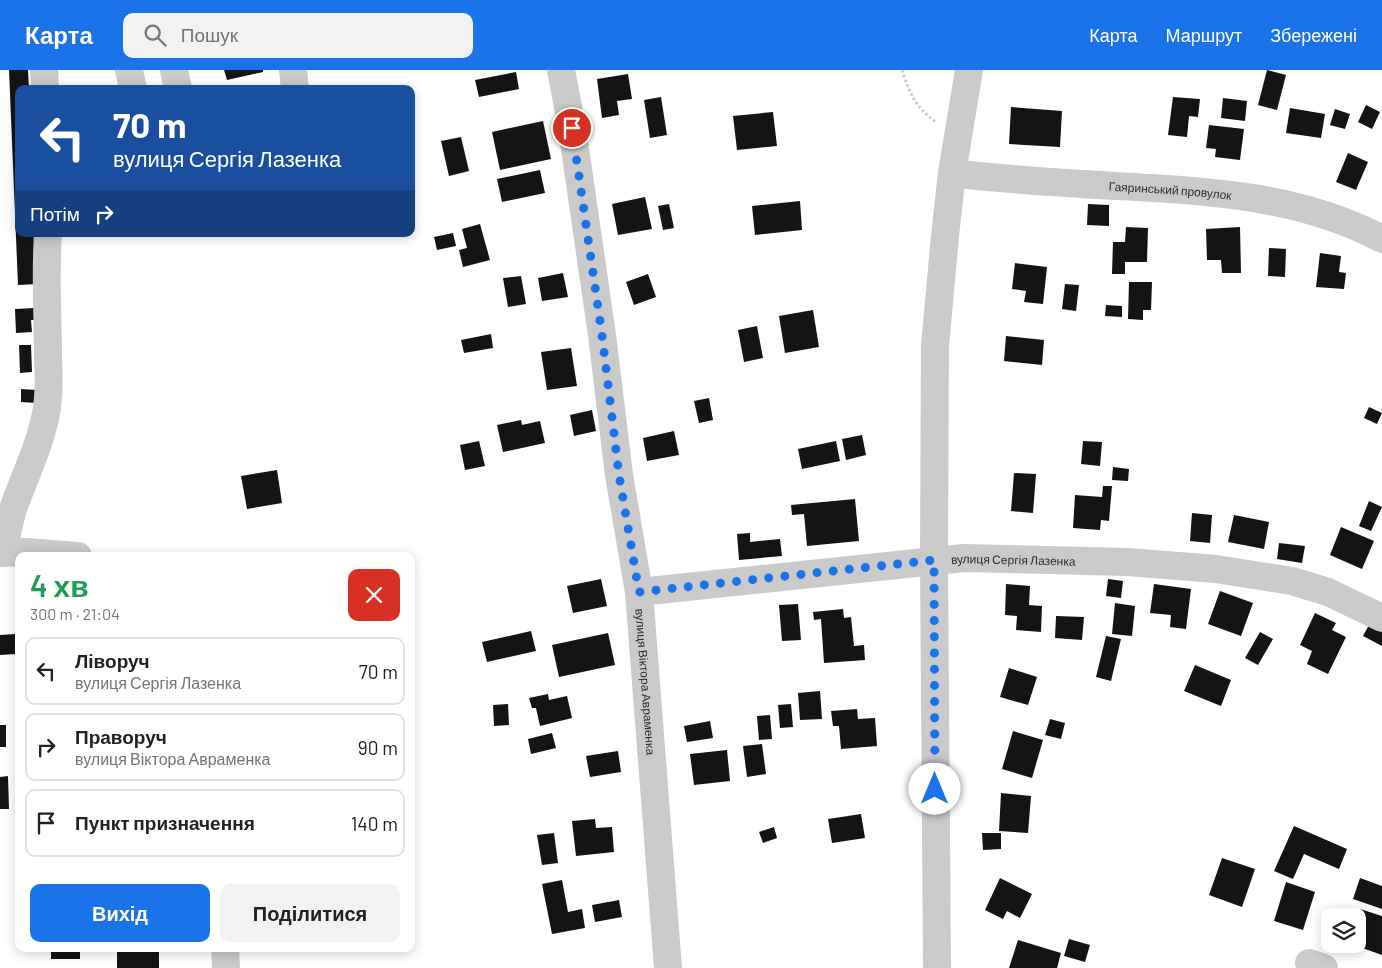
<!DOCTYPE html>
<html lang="uk">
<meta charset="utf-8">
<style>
body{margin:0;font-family:Barlow,sans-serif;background:#f2f2f2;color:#202124;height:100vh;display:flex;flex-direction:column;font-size:19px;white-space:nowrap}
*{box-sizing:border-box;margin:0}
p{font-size:16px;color:#757577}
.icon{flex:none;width:28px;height:28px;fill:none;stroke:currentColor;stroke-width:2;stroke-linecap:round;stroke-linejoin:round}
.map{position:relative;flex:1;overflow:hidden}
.sheet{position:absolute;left:15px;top:482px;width:400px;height:400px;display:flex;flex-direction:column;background:#fff;border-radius:10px;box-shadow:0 2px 12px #0003}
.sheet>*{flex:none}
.hud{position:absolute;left:15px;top:15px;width:400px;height:152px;border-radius:10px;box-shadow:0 2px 12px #0003;background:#1a4fa0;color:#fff;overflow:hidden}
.controls{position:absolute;left:1321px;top:838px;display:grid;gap:10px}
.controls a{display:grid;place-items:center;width:45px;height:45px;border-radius:10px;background:#fff;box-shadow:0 2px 12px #0003;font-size:25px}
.pin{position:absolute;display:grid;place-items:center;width:42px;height:42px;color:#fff;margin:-21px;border:2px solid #fff;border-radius:50%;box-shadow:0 1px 5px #0007}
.me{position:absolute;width:55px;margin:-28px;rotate:0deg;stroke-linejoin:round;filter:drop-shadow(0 0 4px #0008)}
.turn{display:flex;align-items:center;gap:18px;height:105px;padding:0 15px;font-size:22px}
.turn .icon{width:65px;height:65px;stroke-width:2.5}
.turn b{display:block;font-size:35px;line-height:42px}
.then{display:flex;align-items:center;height:48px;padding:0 15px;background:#0003;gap:10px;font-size:19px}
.round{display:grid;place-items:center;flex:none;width:52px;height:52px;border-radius:10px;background:#f2f2f2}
.overview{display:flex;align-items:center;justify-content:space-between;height:85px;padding:0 15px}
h1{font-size:30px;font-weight:600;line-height:38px;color:#1e9e55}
.cta{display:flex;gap:10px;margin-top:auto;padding:10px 15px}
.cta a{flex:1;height:58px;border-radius:10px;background:#1a73e8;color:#fff;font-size:20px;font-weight:600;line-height:58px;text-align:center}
.cta a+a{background:#f2f2f2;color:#202124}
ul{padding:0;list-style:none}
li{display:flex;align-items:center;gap:15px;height:68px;margin:0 10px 8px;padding:0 5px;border:2px solid #e0e0e0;border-radius:10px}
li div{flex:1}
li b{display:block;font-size:19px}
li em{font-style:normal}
header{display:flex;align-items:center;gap:30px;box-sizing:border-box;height:70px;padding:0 25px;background:#1a73e8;color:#fff}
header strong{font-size:24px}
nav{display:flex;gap:28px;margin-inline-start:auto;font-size:18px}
.search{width:350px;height:45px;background:#f2f2f2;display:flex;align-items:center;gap:12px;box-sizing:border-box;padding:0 18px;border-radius:10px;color:#757577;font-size:19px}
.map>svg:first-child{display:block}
</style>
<header>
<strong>Карта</strong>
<div class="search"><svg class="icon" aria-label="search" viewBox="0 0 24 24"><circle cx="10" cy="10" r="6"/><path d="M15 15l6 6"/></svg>Пошук</div>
<nav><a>Карта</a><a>Маршрут</a><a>Збережені</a></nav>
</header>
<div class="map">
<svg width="1382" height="898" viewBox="0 0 1382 898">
<rect width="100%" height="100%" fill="#fff"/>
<g fill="#141414">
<polygon points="9,0 28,0 29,19 19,19 19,164 36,164 38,214 18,215"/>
<polygon points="224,0 263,0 263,2 227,10"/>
<polygon points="1267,0 1286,5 1277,40 1258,35"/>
<polygon points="516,2 519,19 479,27 475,10"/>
<polygon points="628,4 632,29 617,31 619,45 602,48 597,9"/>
<polygon points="661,27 667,65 650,68 644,30"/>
<polygon points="1173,27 1200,29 1198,47 1189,46 1187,67 1168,65"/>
<polygon points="1223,28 1247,31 1245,51 1221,48"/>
<polygon points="1366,35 1380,42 1372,59 1358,52"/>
<polygon points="1011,37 1062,41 1060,77 1009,74"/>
<polygon points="1290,38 1325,44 1321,68 1286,63"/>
<polygon points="1335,39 1350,44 1345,59 1330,55"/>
<polygon points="773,42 777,76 737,80 733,46"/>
<polygon points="543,51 551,89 500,100 492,62"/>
<polygon points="1209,55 1244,59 1240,90 1215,87 1216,79 1206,78"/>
<polygon points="461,67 469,101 449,106 441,71"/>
<polygon points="1348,83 1368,92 1356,120 1336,112"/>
<polygon points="540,100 545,123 502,132 497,109"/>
<polygon points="645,127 652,159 618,165 612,134"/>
<polygon points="800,131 802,160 755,165 752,136"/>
<polygon points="669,134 674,158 663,160 658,136"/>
<polygon points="1088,134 1109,135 1109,156 1087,155"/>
<polygon points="480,154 490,190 463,197 459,180 467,178 462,159"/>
<polygon points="1126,157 1148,158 1147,192 1125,192 1125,204 1112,204 1113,172 1125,172"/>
<polygon points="1240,157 1241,203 1222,203 1221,190 1207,190 1206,159"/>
<polygon points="453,163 456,176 437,180 434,167"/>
<polygon points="1269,178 1286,179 1285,207 1268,206"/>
<polygon points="1320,183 1341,186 1339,202 1346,203 1344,219 1316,217"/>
<polygon points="1015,193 1047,197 1043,234 1024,232 1026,221 1012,219"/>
<polygon points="563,203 568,227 542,231 538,208"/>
<polygon points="648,204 656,227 634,235 626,212"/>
<polygon points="521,206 526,234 508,237 503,208"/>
<polygon points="1129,212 1152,212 1151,240 1143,240 1143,250 1128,249"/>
<polygon points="1065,214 1079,215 1076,241 1062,239"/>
<polygon points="1106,235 1122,236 1122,247 1105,246"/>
<polygon points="34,238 35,250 31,250 32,262 16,263 15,239"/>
<polygon points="813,240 819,277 785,283 779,246"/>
<polygon points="757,256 763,288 744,292 738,260"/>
<polygon points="491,264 493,278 464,283 461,270"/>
<polygon points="1006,266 1044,270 1042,295 1004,291"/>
<polygon points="19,275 31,275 32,302 20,303"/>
<polygon points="571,278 577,316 547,320 541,282"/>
<polygon points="21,319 37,320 36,333 21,332"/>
<polygon points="709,328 713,350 699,353 694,331"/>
<polygon points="1369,337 1382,343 1377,354 1364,348"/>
<polygon points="592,340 596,361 574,366 570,345"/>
<polygon points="521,350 522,355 540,351 545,373 503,382 497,355"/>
<polygon points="674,361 679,385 647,391 643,368"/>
<polygon points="862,365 866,385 846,390 842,369"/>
<polygon points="479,371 485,396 465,400 460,375"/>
<polygon points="836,371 840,391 802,399 798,379"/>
<polygon points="1083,371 1102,372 1100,396 1081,394"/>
<polygon points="1113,397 1129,399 1128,411 1112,410"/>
<polygon points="277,400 282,433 247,439 241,406"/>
<polygon points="1014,403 1036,404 1033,443 1011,441"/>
<polygon points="1103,416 1112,416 1109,451 1101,450 1100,460 1073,458 1075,425 1102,427"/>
<polygon points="855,429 859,471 807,476 804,444 792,445 791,435"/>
<polygon points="1369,431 1382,437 1371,461 1359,456"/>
<polygon points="1192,443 1212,445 1210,473 1190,471"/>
<polygon points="1234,445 1269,452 1264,479 1228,472"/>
<polygon points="1341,457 1374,471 1362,499 1330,485"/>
<polygon points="750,463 750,472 780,469 782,486 739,490 737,464"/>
<polygon points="1279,473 1305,476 1302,493 1277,489"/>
<polygon points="601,509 607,536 573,543 567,516"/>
<polygon points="1108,509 1123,511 1121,528 1106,526"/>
<polygon points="1006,514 1030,516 1029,535 1042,536 1041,562 1016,560 1017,546 1005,545"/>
<polygon points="1154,514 1191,519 1186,559 1170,557 1171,545 1150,543"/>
<polygon points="1220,521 1253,533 1241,566 1208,554"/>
<polygon points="1115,533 1135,536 1132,566 1112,564"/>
<polygon points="798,534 801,570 782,571 779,535"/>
<polygon points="843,539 844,548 851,547 854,576 864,575 865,590 824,593 821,549 814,550 813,542"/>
<polygon points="1315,543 1336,553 1332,560 1346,567 1328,604 1307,594 1312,581 1300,575"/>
<polygon points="1056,546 1084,547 1082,570 1055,568"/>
<polygon points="1370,553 1382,560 1382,576 1363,566"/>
<polygon points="531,561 536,581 487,592 482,572"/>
<polygon points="1260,562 1273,569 1258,595 1245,588"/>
<polygon points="608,563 615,595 559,607 552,575"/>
<polygon points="15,564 16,584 0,585 0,565"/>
<polygon points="1106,566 1121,569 1111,611 1096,607"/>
<polygon points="1195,595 1231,610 1221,636 1184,621"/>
<polygon points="1009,598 1037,607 1028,635 1000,627"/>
<polygon points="820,621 822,649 800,650 798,623"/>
<polygon points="548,624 549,630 567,626 572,648 540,656 536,638 532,638 529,628"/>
<polygon points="508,634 509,655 494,656 493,635"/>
<polygon points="791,634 793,657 780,658 778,635"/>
<polygon points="857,639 858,649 875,648 877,676 841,679 839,656 833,656 831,641"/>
<polygon points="770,645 772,669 759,670 757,646"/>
<polygon points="1050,649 1065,653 1061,669 1045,665"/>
<polygon points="710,651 713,668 687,672 684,656"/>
<rect x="0" y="655" width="6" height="22"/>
<polygon points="1013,661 1043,670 1032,708 1002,699"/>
<polygon points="552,663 556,678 531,684 528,669"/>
<polygon points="762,674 766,704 747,707 743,676"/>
<polygon points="727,680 730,711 694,715 690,684"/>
<polygon points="618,681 621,702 590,707 586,686"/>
<polygon points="8,706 9,739 0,739 0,707"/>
<polygon points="1001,723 1031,726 1028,763 999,761"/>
<polygon points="861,744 865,768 832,773 828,749"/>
<polygon points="595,749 596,758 612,757 614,782 576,786 572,751"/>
<polygon points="1294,756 1347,779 1339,799 1304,784 1293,809 1274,801"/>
<polygon points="774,757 777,768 763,773 759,762"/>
<polygon points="554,763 558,793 542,795 537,765"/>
<polygon points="982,763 1001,763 1001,779 983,780"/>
<polygon points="1222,788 1255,799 1242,837 1209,825"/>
<polygon points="1000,808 1032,824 1020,848 1007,841 1003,849 985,840"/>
<polygon points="1360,808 1382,816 1382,839 1353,829"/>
<polygon points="562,810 568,842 582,839 585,858 552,864 542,814"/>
<polygon points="1286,812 1315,822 1303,860 1274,851"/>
<polygon points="619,830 622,847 595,852 592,835"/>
<polygon points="1360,839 1382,846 1382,885 1351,874 1358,874 1358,846"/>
<polygon points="1069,869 1090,875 1085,892 1064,886"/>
<polygon points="1018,870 1061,883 1057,898 1009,898"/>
<rect x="51" y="879" width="29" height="10"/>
<rect x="117" y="879" width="42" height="19"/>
</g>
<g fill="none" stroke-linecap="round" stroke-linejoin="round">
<path stroke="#cacaca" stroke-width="3" stroke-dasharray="2.5 2.5" stroke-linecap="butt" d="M902,0C910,24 915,37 936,52"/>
<g stroke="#cacaca" stroke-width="28">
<polyline points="44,0 45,19"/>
<polyline points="129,0 133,19"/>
<polyline points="174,0 178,19"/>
<polyline points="293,0 295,19"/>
<path id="s1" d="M561,0L572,58L602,265L619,405L639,522L668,898"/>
<path id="s2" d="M952,103C1007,110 1061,113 1116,116C1207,121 1299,125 1382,169"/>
<polyline points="0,483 26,482 78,486"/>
<path d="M3,483C6,468 9,453 13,439C25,405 41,374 47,338C49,322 49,305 48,289C48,247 45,206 48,164"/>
<path id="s3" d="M639,522L964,488L1128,492L1216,499L1292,511L1328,522L1382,548"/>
<polyline points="225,879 226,898"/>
<polyline points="1309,893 1324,898"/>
<polyline points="937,898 934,490 935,276 945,166 952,103 969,0"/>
</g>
</g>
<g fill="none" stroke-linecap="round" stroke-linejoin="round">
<polyline stroke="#1a73e8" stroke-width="9" stroke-dasharray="0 16.2" points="572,58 602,265 619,405 639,522 934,490 935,719"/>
</g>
<g text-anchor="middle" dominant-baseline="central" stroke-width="5" stroke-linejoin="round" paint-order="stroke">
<g font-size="12" fill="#2d2d2d" stroke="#fff">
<text stroke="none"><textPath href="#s2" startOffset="219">Гаяринський провулок</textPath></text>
<text stroke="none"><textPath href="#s3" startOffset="376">вулиця Сергія Лазенка</textPath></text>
<text stroke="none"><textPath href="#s1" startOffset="618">вулиця Віктора Авраменка</textPath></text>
</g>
</g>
</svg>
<div class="controls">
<a><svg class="icon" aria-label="layers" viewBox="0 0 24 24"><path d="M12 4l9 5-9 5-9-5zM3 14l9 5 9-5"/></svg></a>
</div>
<div class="pin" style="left:572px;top:58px;background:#d93025"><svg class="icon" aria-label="arrive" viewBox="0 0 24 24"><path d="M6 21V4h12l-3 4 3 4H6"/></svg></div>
<svg class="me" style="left:935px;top:719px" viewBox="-20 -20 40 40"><circle r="19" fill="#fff"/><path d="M0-13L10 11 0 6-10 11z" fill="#1a73e8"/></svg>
<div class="hud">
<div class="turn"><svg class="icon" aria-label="left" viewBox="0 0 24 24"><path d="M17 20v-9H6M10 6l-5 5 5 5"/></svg><div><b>70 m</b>вулиця Сергія Лазенка</div></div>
<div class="then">Потім<svg class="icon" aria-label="right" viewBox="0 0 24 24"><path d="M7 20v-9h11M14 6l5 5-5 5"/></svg></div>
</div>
<section class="sheet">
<div class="overview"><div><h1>4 хв</h1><p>300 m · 21:04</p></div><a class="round" style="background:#d93025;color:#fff"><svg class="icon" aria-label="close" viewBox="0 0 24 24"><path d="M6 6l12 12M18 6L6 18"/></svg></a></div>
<ul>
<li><svg class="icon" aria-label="left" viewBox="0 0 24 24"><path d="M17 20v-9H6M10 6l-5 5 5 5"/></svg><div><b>Ліворуч</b><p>вулиця Сергія Лазенка</p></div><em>70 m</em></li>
<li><svg class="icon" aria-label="right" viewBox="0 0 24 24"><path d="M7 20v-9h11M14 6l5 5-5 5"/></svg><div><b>Праворуч</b><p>вулиця Віктора Авраменка</p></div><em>90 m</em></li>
<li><svg class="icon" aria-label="arrive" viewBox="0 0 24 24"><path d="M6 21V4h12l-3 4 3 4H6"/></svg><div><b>Пункт призначення</b></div><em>140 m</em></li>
</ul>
<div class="cta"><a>Вихід</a><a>Поділитися</a></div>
</section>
</div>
